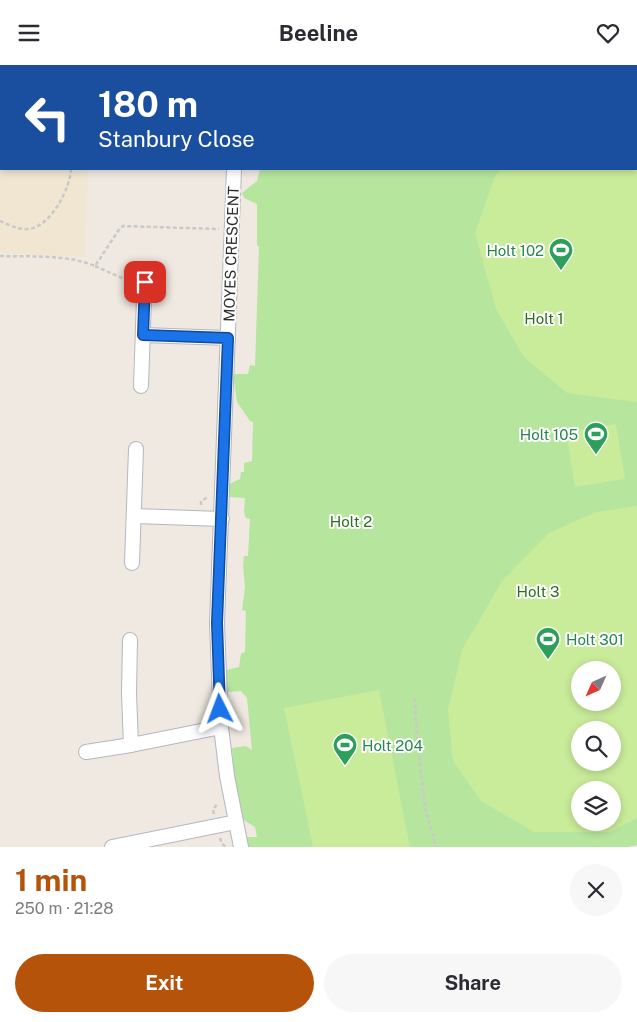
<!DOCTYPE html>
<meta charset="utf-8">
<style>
body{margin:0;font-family:"Public Sans",sans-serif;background:#f7f7f7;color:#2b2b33;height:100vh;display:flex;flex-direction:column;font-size:19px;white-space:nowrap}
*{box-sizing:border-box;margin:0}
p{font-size:16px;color:#7c7c81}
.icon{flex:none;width:28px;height:28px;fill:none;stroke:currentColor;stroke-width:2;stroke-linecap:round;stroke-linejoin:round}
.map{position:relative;height:782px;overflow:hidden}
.drawer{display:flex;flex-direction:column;background:#fff;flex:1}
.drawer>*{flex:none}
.banner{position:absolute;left:0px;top:0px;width:638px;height:105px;box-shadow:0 2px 8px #0003;background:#1a4fa0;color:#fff;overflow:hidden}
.needle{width:32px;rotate:225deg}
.fabs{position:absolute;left:571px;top:596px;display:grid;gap:10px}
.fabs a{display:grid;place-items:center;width:50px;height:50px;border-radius:50%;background:#fff;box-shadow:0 2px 8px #0003;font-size:25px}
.pin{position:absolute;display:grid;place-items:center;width:42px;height:42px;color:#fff;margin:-21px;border-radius:10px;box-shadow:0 2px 8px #0006}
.me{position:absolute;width:55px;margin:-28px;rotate:357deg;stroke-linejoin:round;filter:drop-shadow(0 0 4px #0008)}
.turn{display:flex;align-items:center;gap:18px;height:105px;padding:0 15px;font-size:22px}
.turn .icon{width:65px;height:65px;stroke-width:2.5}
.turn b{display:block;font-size:35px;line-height:42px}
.round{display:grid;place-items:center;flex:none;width:52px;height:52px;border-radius:26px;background:#f7f7f7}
.head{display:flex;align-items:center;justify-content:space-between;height:85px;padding:0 15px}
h1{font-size:30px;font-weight:700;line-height:38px;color:#b45309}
.primary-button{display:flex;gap:10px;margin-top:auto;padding:10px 15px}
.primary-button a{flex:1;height:58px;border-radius:30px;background:#b45309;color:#fff;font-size:20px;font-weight:700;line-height:58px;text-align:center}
.primary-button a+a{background:#f7f7f7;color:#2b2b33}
header{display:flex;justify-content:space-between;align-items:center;height:65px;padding:0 15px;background:#fff;font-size:22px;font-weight:700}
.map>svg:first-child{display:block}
</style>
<header><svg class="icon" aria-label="menu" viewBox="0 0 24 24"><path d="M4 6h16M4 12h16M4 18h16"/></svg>Beeline<svg class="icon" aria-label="heart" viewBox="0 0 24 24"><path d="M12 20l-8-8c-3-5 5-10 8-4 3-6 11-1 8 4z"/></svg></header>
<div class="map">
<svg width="637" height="782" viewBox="0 0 637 782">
<rect width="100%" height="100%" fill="#efe9e1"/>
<polygon fill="#f0e6d1" points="0,0 92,0 1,1 1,104 88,104 85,192 0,188"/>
<path fill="#b6e59e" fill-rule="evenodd" d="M266,0H637V780L628,782H249L246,772H257L255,762L242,754L236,728L232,683L246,681L252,685L247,633L241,626L226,627L222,606L239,602L241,589L245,587L246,546L242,545L245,522L243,501L244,491H248L250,454L246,453L244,447L245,433L230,432L229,419L240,414L241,407H244V398L252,396L253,357L250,356L237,337L233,309H248L250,300L255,301L259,182L257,180V139L244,133L242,128L257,116L260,104H636V1H266ZM580,605H612V638H580ZM580,665H612V698H580ZM580,725H612V758H580Z"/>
<g fill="#c9ec9a" fill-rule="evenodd">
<polygon points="636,34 637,34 637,337 567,328 524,292 496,244 475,168 495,111 501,104 636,104"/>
<polygon points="616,359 625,414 575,422 566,367"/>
<path d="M637,441V753L610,767H534L481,736L453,696L448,645L462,585L502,516L549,468L596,447ZM580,605H612V638H580ZM580,665H612V698H580ZM580,725H612V758H580Z"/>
<polygon points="379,625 410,782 313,782 284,643"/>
</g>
<polygon fill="#cbc7bf" stroke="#8e8b86" points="0,0 68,0 68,1 1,1 1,18 0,18"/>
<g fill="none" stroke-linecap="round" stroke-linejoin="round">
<defs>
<g id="street">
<polyline points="155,1 155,0"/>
<polyline points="238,1 238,0"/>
<polyline points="234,104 217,558 221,662 227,711 241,782"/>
<polyline points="143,270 228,273"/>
<polyline points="141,321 145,204"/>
<polyline points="134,451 222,454"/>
<polyline points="132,498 136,384"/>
<polyline points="130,575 129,628 131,680"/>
<polyline points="86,687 131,680 221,662"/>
<polyline points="112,782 236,757"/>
</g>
</defs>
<use href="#street" stroke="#b4b7c1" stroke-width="16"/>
<g stroke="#c9c9c9" stroke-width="2.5" stroke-dasharray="4 2.5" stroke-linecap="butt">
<polyline points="0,87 1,85"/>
<path d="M0,156C9,160 19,165 29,164C51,161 70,124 71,104"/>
<path d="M0,191C31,192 66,189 95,201L120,163L123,161L219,164"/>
<polyline points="95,201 131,217"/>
<polyline points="201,440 201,436 208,432"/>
<polyline points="415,633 417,674 425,742 436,782"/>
<polyline points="214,749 213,745 217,739"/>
<polyline points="220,773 222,779 226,782"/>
</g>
<use href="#street" stroke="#fff" stroke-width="14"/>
</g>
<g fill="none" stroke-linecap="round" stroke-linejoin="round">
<defs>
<polyline id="route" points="145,217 143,270 228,273 217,558 220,644"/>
</defs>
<use href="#route" stroke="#114b97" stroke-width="12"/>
<use href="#route" stroke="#1a73e8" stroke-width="9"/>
</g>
<defs>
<symbol id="stadium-pin" viewBox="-11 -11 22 30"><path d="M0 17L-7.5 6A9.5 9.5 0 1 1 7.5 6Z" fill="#2e9e5b" stroke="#fff"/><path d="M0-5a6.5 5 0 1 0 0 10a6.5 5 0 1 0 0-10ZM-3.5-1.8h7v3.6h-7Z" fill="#fff"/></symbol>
</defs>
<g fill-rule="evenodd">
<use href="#stadium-pin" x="547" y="171" width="28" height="38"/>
<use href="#stadium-pin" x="582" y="355" width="28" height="38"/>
<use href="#stadium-pin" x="534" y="560" width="28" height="38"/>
<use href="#stadium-pin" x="331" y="666" width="28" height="38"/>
</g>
<g text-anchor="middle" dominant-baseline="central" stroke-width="4" stroke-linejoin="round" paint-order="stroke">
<g font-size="15" fill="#27864d" stroke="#fff" text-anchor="end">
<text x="544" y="185">Holt 102</text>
<text x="578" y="369">Holt 105</text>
<text x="566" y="574" text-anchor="start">Holt 301</text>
<text x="362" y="680" text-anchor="start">Holt 204</text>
</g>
<g font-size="15" fill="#2e2e2e" stroke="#fff">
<text transform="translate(231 189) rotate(-88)">MOYES CRESCENT</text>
</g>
<g font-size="15" fill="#2c6e1b" stroke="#fff">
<text x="544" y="253">Holt 1</text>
<text x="351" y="456">Holt 2</text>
<text x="538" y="526">Holt 3</text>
</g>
</g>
</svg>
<div class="fabs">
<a><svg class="needle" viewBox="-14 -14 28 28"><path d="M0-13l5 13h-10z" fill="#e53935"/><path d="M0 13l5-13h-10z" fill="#7c7c81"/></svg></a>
<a><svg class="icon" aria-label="search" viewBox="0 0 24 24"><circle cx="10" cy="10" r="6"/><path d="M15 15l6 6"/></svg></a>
<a><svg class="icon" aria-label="layers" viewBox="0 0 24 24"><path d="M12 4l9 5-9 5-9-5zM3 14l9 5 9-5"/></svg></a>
</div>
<div class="pin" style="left:145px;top:217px;background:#d93025"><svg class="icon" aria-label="arrive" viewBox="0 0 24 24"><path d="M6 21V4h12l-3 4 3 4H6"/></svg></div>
<svg class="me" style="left:220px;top:644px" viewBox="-20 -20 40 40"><path d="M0-17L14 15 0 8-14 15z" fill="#1a73e8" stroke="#fff" stroke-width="4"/></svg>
<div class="banner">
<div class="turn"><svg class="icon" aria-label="left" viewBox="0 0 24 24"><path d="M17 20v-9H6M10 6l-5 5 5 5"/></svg><div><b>180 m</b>Stanbury Close</div></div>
</div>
</div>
<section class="drawer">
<div class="head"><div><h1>1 min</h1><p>250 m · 21:28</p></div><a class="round"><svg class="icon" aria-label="close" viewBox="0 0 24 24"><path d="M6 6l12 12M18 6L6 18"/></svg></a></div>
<div class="primary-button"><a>Exit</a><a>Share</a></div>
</section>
